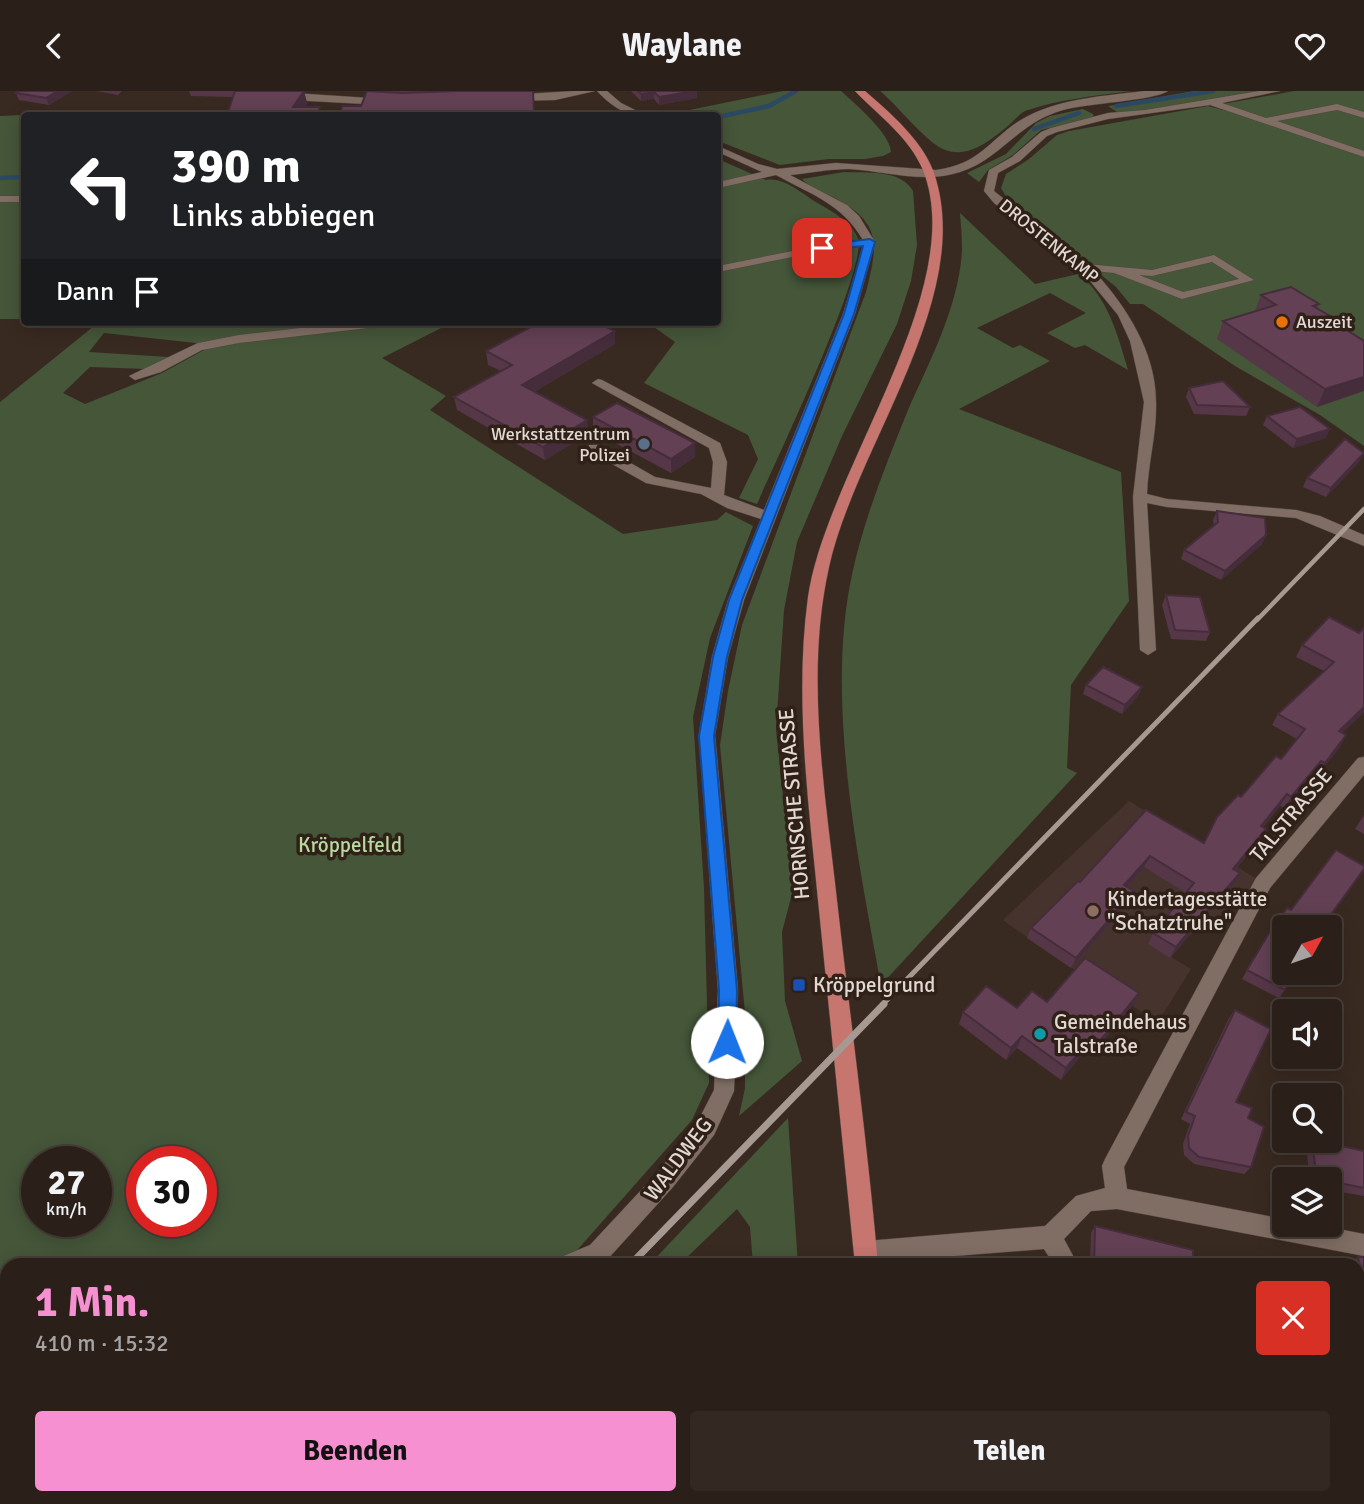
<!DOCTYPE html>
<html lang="de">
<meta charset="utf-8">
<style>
body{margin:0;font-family:Signika,sans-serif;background:#332822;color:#f1f3f6;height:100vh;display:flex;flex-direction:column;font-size:26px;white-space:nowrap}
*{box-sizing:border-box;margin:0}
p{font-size:23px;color:#a6a3a2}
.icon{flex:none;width:38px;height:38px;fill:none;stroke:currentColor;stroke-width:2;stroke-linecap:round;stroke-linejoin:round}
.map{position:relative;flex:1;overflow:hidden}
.details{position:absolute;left:0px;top:1167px;width:1365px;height:247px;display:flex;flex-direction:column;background:#2b2019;border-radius:21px 21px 0 0;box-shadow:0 4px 18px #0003,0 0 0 2px #473e38}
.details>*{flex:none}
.top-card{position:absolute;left:21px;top:21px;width:700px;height:214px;border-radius:7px;box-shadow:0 4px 18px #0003,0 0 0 2px #473e38;background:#202124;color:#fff;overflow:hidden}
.needle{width:46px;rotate:50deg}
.buttons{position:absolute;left:1272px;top:824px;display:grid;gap:14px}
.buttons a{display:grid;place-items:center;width:70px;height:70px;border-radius:7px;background:#2b2019;box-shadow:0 4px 18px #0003,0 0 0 2px #473e38;font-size:35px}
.speed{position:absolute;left:21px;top:1055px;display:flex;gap:14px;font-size:35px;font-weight:700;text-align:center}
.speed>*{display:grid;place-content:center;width:91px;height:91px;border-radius:50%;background:#2b2019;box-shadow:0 4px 18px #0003,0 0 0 2px #473e38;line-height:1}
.speed small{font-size:18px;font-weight:400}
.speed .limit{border:10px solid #d22;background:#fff;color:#111}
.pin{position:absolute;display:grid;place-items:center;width:60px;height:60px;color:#fff;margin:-30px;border-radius:14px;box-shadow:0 4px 10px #0006}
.me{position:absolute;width:77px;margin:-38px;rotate:1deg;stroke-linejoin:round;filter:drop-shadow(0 0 5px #0008)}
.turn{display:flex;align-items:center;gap:24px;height:147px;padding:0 35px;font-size:32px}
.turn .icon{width:91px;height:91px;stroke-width:2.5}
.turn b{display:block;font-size:49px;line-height:60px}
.then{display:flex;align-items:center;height:66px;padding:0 35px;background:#0003;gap:14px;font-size:26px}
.round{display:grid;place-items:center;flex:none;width:74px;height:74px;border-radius:7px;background:#332822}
.summary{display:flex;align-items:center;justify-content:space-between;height:119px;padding:0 35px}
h1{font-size:42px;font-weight:700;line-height:52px;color:#f690d0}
.action{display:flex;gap:14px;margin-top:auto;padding:14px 35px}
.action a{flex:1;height:80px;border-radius:7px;background:#f690d0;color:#111;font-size:28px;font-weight:700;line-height:80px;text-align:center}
.action a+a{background:#332822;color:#f1f3f6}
header{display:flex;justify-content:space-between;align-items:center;height:91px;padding:0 35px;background:#2b2019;font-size:32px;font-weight:700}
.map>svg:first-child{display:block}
</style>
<header><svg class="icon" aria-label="back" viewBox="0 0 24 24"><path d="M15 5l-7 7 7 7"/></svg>Waylane<svg class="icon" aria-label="heart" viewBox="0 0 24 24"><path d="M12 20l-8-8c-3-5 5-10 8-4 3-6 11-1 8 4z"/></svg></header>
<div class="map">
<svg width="1364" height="1413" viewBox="0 0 1364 1413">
<rect width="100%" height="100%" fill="#392a21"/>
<polygon fill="#46332e" points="1129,710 1257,788 1218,835 1181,812 1148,852 1191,878 1158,931 1058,868 1003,829"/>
<g fill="#455639" fill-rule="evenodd">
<path d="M783,0H841C855,13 890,42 891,61L883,65L865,68H829L780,74L718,50V24H665Z"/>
<path d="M880,0H1131C1096,5 1059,8 1025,20C1019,23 1015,29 1009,34C991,49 968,69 943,58C925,50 897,14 880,0Z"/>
<polygon points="1194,0 1259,0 1127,22 1117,21 1108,15"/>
<polygon points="1294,0 1364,0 1364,355 1320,324 1235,275 1143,213 1130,213 1116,196 1008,109 1001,97 1006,83 1029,68 1057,44 1069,40 1208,15 1223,19 1229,17 1223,13"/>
<polygon points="1083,18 1093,23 1094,27 1041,39 1013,64 988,79 979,91 967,82 1006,63 1036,32 1050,25"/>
<polygon points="89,21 88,24 24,24 24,228 0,228 0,25"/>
<path d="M718,68L766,89C783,86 800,101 814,110C828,118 853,131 858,148C867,179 775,372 757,413L739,407L758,368L748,344L644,292L675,251L647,231H718Z"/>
<path d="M844,81C866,82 901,78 913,100L917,154L911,190L897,233L842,345L797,451L784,519L776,639L793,799L782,841L785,910L802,970L739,1025L745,997V922L720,654L728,600L742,534L866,201C879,150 881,131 831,105C821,100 809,96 802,88Z"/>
<path d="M960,122L1035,193L1078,183C1108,205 1118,245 1128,279L1085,254L1075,257L1047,242L1086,222L1050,202L977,237L1013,257L1020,254L1050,270L959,318L1121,381L1129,510L1071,594L1067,677L1077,682L881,894C858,767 824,606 853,479C865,425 887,371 908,319C930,269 959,215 962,159C962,147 961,134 960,122Z"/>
<path d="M99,231H152L162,234L167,231H453L382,267L446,305L430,319L623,443L717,429L726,421L753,435L710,547L693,626L704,797L709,992L692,1029L564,1174H7V1407H357L351,1413H0V311ZM104,242L205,253L204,259L162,282L85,313L63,302L90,276L146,278L169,266L89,261ZM37,1071H96V1130H37ZM142,1071H201V1130H142Z"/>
<polygon points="788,1027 798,1174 753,1174 750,1136 737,1118 679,1174 649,1174"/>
</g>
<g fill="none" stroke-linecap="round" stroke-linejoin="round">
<g stroke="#2c4964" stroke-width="4.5">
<polyline points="1116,15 1213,0"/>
<polyline points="718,26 769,15 796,0"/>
<polyline points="1034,38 1079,22"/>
<polyline points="0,87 24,86"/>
</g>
<defs>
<g id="minor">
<polygon points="262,0 384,8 389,11 384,14 271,8 263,6"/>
<polygon points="574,0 595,0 555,9 510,10 505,7 510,4"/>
<path d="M597,0H607L621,12L645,24C626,26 610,14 597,0Z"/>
<path d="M1144,0H1168C1152,10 1088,12 1063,19C1017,32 1001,68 960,81C924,93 885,80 849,78C829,78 810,82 790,84L847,114L859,125L875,151L855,223L744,509L728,566L715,644L738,899L734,1000L714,1044L673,1096L606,1170L596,1174H558L561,1166L590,1154L657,1082L698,1030L714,999L718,899L699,644L712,566L728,509L761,428L727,417L701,403L646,392L589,360V354H599L655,386L711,397L713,371L709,357L592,292L598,288L602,289L720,352L727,371L724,404L764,419L843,223L864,155L822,160L718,181V175L822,154L863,149C841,112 812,104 776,84L718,97V91L762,81L718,61V55L758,73L777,78L836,72L936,79C984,73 991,44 1028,25C1063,7 1105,5 1144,0Z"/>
<path d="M1259,0H1280L1222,12L1266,27L1337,13L1364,21V27L1337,19L1277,30L1364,60V66L1210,14L1108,28L1057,41L1047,45L1020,70L998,82L994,100L1086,173L1152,179L1214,164L1254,189L1182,208L1114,182L1094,180C1126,215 1156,261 1156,311C1157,342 1148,372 1147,403L1167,408L1296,419L1320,425L1364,444V455L1296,427L1167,416L1147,412L1156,559L1148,564L1140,559L1133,406L1144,311L1130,250L1118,224L1085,184L994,112L984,100L989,79L1012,66L1041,41L1051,37L1108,22L1145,19ZM1212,171L1239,188L1183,201L1139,184L1152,185Z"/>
<rect x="0" y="105" width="24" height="6"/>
<polygon points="354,231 391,231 385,235 239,252 202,259 161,281 135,289 129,285 198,252 239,244"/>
<polygon points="1364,666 1364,684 1270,797 1124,1076 1127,1098 1284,1128 1284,1134 1318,1134 1364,1143 1364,1165 1117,1118 1091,1120 1064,1148 1078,1174 1054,1174 1044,1158 866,1172 858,1169 855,1161 858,1153 866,1150 1045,1135 1076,1105 1105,1097 1102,1075 1105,1068 1256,787 1358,667"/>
<rect x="0" y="1235" width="7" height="24"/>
<polygon points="1066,1407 1092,1407 1094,1413 1068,1413"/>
</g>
<g id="major">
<path d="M855,0H865L873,7C896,27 924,53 934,82C976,206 855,356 829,476C806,579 823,688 835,792C849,919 867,1047 878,1174H855C843,1056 831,937 819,819C809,715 794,610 808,506C826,381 970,198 923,79C909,46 879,25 855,0Z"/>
<polygon points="882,1407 908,1407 909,1413 883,1413"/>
</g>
</defs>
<use href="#minor" stroke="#53463e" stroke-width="1"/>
<use href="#major" stroke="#53463e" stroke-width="1"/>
<use href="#minor" fill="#806e64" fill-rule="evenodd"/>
<use href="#major" fill="#c6756f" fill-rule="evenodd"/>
<polyline stroke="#a59992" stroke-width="4.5" points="1257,529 1364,418"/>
<polyline stroke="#a59992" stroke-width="5" points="882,914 1258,527"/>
<g stroke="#a59992" stroke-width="7">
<polyline points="630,1174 884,913"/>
<polyline points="398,1413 404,1407"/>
</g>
</g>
<g fill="#553748">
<polygon points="19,0 72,0 49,14 19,9 16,2"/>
<polygon points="96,0 122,0 118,4"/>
<polygon points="189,0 304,0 307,12 305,16 321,24 233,6 191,5"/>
<polygon points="373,0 533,0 361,15"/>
<polygon points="631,0 697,0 697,7 659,14 654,8 641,10"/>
<polygon points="1261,204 1319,213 1317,217 1330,225 1329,228 1364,250 1317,316 1217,248 1223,230 1255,220"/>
<polygon points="615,253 534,301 587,329 588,343 545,369 457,319 454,306 501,280 488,274 486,260"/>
<polygon points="1189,297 1250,316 1246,325 1194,323 1186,306"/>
<polygon points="1267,325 1326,347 1293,357 1263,334"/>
<polygon points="593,326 695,366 671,382 593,340"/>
<polygon points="1364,362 1359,371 1326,406 1303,396 1307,387"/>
<polygon points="1217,420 1266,444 1262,453 1221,489 1181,468 1184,459 1214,434 1213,429"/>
<polygon points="1166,504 1210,541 1206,550 1171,548 1162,514"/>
<polygon points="1364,537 1364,621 1342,642 1340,656 1318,683 1314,681 1285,717 1280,715 1263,736 1260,749 1235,779 1233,793 1170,867 1148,853 1153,842 1186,802 1144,776 1127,796 1134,800 1129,811 1071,877 1027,847 1031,837 1080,791 1146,719 1204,752 1241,706 1281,668 1297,648 1272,634 1278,623 1324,580 1296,566 1302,554 1359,542"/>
<polygon points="1086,594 1142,596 1138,605 1122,623 1083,603"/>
<polygon points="1364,724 1364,743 1355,738"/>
<polygon points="1284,836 1285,899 1279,907 1242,888 1272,837"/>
<polygon points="1139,902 1132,915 1094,961 1087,957 1061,989 1017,957 1006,969 959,933 963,921 1017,917 1047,911"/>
<polygon points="1235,919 1236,1011 1248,1027 1251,1076 1244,1083 1194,1073 1184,1064 1183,1053 1190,1033 1181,1028 1229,927"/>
<polygon points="1311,1050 1318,1050 1364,1060 1364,1105 1330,1099 1330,1088 1310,1088 1306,1056"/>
<polygon points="1095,1135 1193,1174 1090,1174 1091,1142"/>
<polygon points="1358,1166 1364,1166 1364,1242 1358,1241 1358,1174 1348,1174"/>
<polygon points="1107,1407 1176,1407 1176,1413 1109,1413"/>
</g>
<g fill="#452d3b">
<polygon points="58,0 72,0 49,14 46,7"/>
<polygon points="304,0 307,12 299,24 293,16"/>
<polygon points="697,0 697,7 659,14 659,6"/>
<polygon points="654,1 654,8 641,10 641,3"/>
<polygon points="615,240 615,253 523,307 522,294"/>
<polygon points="1364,286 1364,300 1317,316 1325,298"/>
<polygon points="587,329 588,343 545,369 543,356"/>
<polygon points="1330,338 1326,347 1293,357 1297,348"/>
<polygon points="695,352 695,366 671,382 671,368"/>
<polygon points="1364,362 1359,371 1326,406 1331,397"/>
<polygon points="1266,444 1262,453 1221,489 1225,480"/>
<polygon points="1142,596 1138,605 1122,623 1125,614"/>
<polygon points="1364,616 1364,621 1332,652 1339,640"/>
<polygon points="1346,644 1340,656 1318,683 1325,672"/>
<polygon points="1321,670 1314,681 1285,717 1291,706"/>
<polygon points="1287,703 1280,715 1254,746 1261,735"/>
<polygon points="1266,738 1260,749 1226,789 1233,778"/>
<polygon points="1150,765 1144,776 1119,805 1124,794"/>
<polygon points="1240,782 1233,793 1170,867 1176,856"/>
<polygon points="1134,800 1129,811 1071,877 1076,867"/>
<polygon points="1139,902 1132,915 1094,961 1100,950"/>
<polygon points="1022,945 1017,957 1006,969 1011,957"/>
<polygon points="1093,945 1087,957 1061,989 1066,977"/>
</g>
<g fill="#634054" stroke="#452d3b" stroke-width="2">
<polygon points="19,0 58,0 46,7 16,2"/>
<polygon points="235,0 304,0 293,16 320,16 317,24 288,24 288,23 287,24 227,24"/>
<polygon points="367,0 402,2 458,0 533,0 534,24 340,24 342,15 361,15"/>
<polygon points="638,0 695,0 659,6 654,1 641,3"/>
<polygon points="1291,196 1319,213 1313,215 1330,225 1326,226 1364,250 1364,286 1325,298 1223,230 1276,214 1261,204"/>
<polygon points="540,231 595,231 615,240 522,294 587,329 543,356 454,306 512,274 486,260"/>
<polygon points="1223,290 1250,316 1197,314 1189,297"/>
<polygon points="617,312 695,352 671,368 593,326"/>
<polygon points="1300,316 1330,338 1297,348 1267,325"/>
<polygon points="1345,348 1364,362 1331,397 1307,387"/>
<polygon points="1217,420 1265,427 1266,444 1225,480 1184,459 1218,431"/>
<polygon points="1166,504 1200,506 1210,541 1175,539"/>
<polygon points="1329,526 1359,542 1364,537 1364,616 1339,640 1346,644 1325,672 1321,670 1291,706 1287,703 1261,735 1266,738 1233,778 1240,782 1176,856 1153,842 1194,792 1150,765 1124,794 1134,800 1076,867 1031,837 1078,790 1080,791 1146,719 1204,752 1217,726 1238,704 1241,706 1276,665 1281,668 1305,638 1278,623 1334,571 1302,554"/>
<polygon points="1103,576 1142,596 1125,614 1086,594"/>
<polygon points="1336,759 1364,775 1364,778 1330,825 1332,826 1325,836 1284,836 1284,882 1294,882 1285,899 1247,879 1272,837 1287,817 1291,819"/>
<polygon points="1085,867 1139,902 1100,950 1093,945 1066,977 1022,945 1011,957 963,921 986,895 1017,917 1032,900 1047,911"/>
<polygon points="1235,919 1271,938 1236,1011 1252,1017 1248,1027 1264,1036 1251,1076 1199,1066 1189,1057 1188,1045 1195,1025 1186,1021"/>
<polygon points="1312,1050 1318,1050 1364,1060 1364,1097 1330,1090 1330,1088 1317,1088"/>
<polygon points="1095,1135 1193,1159 1193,1174 1094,1174"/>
<polygon points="1358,1166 1364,1166 1364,1200"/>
<polygon points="1114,1407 1176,1407 1176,1413 1117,1413"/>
</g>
<polygon fill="#1a73e8" stroke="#114b97" stroke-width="2" points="870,148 875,151 854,223 742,509 727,566 714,645 737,899 736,951 734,957 727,960 720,957 718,951 719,899 699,645 713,566 729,509 844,223 863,155 822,160 817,157 822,154"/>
<circle fill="#e8710a" stroke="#2f2018" stroke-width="2.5" cx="1282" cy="231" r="7"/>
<circle fill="#5c6f8a" stroke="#2f2018" stroke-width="2.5" cx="644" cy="353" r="7"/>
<circle fill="#8d6e63" stroke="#2f2018" stroke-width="2.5" cx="1093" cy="820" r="7"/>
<rect fill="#1a4fb4" stroke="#2f2018" stroke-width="2.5" x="792" y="887" width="14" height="14" rx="3.5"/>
<circle fill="#0f9aa8" stroke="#2f2018" stroke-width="2.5" cx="1040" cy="943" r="7"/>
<g text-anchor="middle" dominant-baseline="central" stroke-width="7" stroke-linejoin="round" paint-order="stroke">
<g font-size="18" fill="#e3d9d3" stroke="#2f2018">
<text transform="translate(1049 150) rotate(39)">DROSTENKAMP</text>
</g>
<g font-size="18" fill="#e3d9d3" stroke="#2f2018" text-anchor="start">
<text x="1296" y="231">Auszeit</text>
<text x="630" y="343" text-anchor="end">Werkstattzentrum<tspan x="630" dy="21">Polizei</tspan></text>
</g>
<g font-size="21" fill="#e3d9d3" stroke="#2f2018">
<text transform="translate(794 713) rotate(-95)">HORNSCHE STRASSE</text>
<text transform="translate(1291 724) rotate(-50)">TALSTRASSE</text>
<text transform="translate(678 1068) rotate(-53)">WALDWEG</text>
</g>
<g font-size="21" fill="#b8da9f" stroke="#2f2018">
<text x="350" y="754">Kröppelfeld</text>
</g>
<g font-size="21" fill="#e3d9d3" stroke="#2f2018" text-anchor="start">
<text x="1107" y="808">Kindertagesstätte<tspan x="1107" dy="24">"Schatztruhe"</tspan></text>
<text x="813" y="894">Kröppelgrund</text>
<text x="1054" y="931">Gemeindehaus<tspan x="1054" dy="24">Talstraße</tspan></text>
</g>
</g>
</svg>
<div class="buttons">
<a><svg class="needle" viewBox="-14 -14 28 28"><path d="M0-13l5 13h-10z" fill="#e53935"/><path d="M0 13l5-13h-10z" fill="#a6a3a2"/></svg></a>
<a><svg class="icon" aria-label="sound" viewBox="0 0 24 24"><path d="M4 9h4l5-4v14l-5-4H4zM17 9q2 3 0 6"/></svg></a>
<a><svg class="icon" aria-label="search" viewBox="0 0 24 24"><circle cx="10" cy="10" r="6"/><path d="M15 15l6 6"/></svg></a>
<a><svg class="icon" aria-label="layers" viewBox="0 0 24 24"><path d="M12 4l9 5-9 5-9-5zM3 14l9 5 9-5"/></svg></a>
</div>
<div class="speed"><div>27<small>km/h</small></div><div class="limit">30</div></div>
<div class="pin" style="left:822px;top:157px;background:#d93025"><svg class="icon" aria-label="arrive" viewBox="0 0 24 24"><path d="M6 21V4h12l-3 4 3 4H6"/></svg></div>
<svg class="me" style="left:727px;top:951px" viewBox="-20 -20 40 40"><circle r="19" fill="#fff"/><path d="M0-13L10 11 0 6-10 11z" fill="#1a73e8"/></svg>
<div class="top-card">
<div class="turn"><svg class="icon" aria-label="left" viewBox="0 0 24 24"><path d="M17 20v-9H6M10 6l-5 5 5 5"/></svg><div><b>390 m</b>Links abbiegen</div></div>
<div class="then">Dann<svg class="icon" aria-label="arrive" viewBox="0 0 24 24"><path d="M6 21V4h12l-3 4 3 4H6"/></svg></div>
</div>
<section class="details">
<div class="summary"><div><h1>1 Min.</h1><p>410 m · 15:32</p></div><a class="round" style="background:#d93025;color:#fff"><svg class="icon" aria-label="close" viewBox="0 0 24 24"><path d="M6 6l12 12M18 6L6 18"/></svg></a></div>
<div class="action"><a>Beenden</a><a>Teilen</a></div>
</section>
</div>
